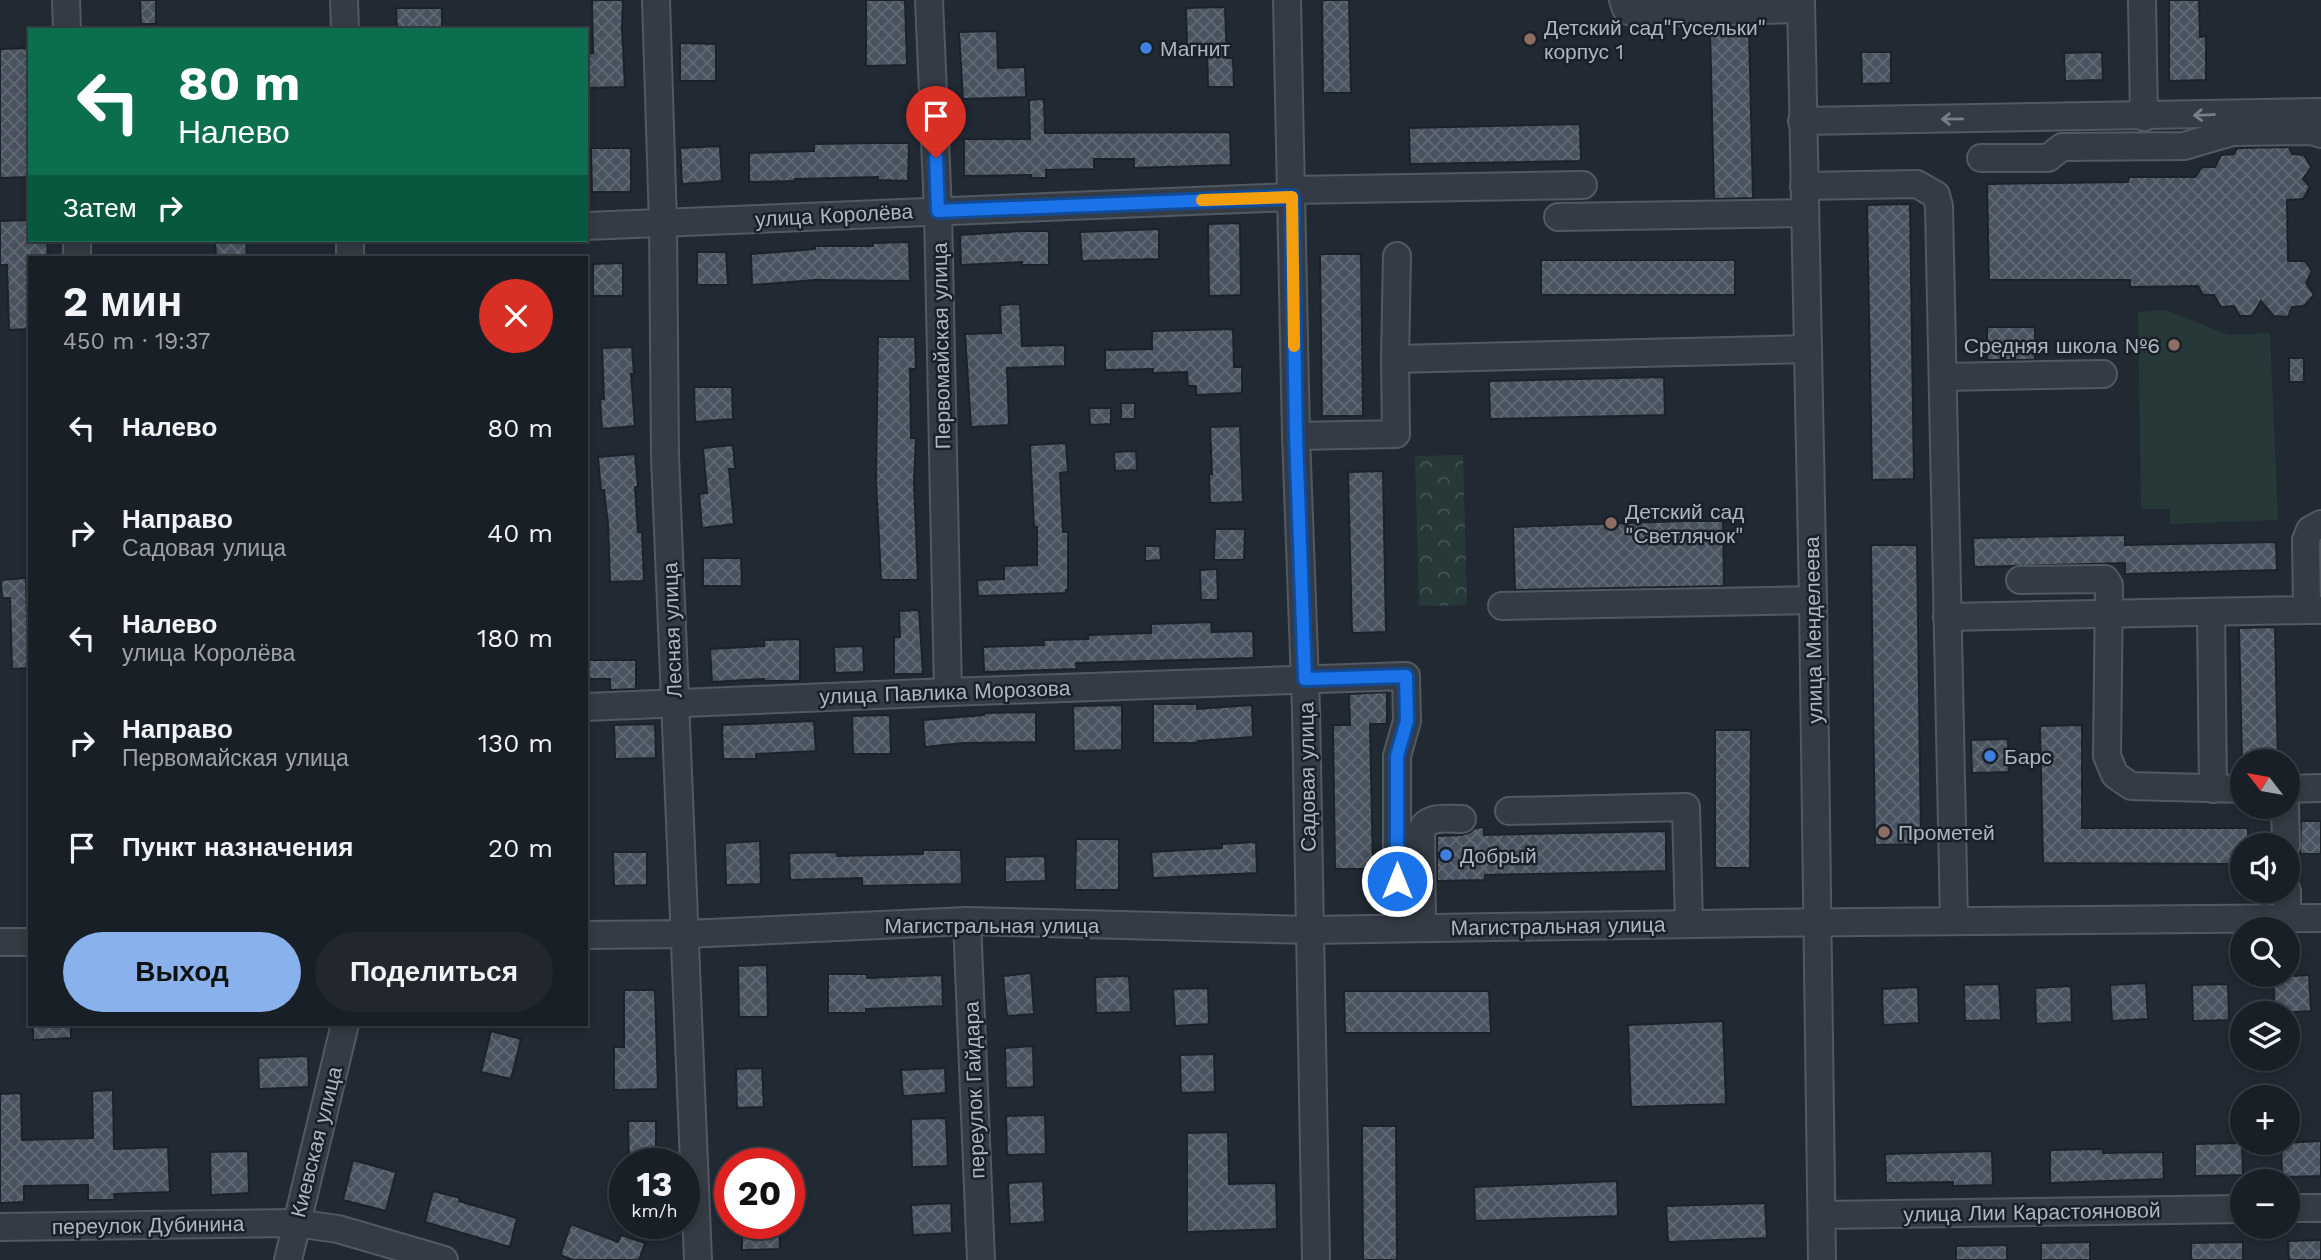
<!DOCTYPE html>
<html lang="ru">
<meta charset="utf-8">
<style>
body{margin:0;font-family:"Work Sans",sans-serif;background:#22272e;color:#f1f3f6;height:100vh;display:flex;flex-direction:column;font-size:26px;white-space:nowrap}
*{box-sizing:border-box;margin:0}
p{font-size:23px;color:#9fa2a7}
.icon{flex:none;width:38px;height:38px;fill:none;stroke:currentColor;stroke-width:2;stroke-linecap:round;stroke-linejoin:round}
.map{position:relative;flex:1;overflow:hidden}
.side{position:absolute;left:28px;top:256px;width:560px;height:770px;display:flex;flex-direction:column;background:#191f26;border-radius:0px;box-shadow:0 4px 10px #0003,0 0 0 2px #373d43}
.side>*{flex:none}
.hud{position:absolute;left:28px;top:28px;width:560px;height:214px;border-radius:0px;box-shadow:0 4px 10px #0003,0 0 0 2px #373d43;background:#0b6e4f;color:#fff;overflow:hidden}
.needle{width:46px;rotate:301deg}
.buttons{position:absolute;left:2230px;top:749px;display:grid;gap:14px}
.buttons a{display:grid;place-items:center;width:70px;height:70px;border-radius:50%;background:#191f26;box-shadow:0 4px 10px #0003,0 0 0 2px #373d43;font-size:35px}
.speed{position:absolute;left:609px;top:1148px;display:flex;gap:14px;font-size:35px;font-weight:700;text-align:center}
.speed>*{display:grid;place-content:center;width:91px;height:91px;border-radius:50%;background:#191f26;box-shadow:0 4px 10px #0003,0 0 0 2px #373d43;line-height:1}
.speed small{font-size:18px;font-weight:400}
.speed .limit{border:10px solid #d22;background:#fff;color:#111}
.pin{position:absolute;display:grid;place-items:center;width:60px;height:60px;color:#fff;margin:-72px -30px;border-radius:50% 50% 50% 0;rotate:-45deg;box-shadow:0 0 7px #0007}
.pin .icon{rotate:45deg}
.me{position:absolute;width:77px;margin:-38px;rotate:0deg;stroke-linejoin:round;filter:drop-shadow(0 0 5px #0008)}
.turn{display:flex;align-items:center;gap:24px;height:147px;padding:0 35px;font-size:32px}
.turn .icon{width:91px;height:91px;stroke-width:2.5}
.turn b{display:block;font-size:49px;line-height:60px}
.then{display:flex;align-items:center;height:66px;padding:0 35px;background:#0003;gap:14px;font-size:26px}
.round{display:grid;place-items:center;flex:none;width:74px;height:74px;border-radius:37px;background:#22272e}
.headline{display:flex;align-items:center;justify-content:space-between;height:119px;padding:0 35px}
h1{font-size:42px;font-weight:700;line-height:52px}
.cta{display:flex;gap:14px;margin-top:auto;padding:14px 35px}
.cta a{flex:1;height:80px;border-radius:42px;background:#89b1eb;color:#111;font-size:28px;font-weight:700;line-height:80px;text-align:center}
.cta a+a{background:#22272e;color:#f1f3f6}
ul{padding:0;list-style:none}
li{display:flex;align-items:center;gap:21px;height:105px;padding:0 35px}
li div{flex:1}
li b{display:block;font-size:26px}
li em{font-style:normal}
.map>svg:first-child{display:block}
</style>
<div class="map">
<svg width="2321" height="1260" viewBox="0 0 2321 1260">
<defs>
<pattern id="forest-crowns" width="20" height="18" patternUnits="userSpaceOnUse" patternTransform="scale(1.75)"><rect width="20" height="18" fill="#273838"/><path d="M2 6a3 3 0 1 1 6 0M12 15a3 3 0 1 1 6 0" fill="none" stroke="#445353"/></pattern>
<pattern id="building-cross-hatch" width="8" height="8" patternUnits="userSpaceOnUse" patternTransform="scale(1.75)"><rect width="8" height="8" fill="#49535f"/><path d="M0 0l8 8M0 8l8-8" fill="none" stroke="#616a74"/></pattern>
</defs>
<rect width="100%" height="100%" fill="#212933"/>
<polygon fill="#273838" points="2166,310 2229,335 2270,333 2278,520 2170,524 2170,509 2141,509 2138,312"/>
<polygon fill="url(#forest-crowns)" points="1463,455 1467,605 1419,606 1415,456"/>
<g fill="url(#building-cross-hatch)" stroke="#1c222a" stroke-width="2">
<polygon points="140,0 156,0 156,24 141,24"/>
<polygon points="592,0 623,0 622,27 625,87 586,88 586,54 593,53"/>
<polygon points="866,0 905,0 907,65 866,66"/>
<polygon points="1322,0 1349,0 1351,93 1323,93"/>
<polygon points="2169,0 2199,0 2200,37 2206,36 2206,80 2169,81"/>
<polygon points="1225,7 1227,58 1233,58 1234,87 1208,87 1207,44 1187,45 1186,8"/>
<polygon points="396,8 442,8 442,30 397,30"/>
<polygon points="1749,28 1753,198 1714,199 1710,29"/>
<polygon points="997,31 998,68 1025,67 1026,97 963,99 959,32"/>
<polygon points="680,43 716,44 716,81 680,81"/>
<polygon points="30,48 30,177 0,178 0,49"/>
<polygon points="1861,52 1891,52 1891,83 1862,84"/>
<polygon points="2102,52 2103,80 2065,81 2064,53"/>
<polygon points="1044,99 1045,133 1230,132 1231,165 1134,168 1134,159 1094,159 1094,169 1046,170 1046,178 1031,178 1031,175 964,176 964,139 1030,139 1029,100"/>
<polygon points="1580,124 1581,161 1410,164 1409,128"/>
<polygon points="878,143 909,143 908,181 878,180 878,177 795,179 795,181 749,182 749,153 814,151 814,144"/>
<polygon points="720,146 722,181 682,184 680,148"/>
<polygon points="2289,147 2292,154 2304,155 2311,167 2303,179 2310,187 2303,199 2287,200 2288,261 2305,261 2312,271 2306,283 2314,295 2304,306 2292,307 2288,317 2274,316 2261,301 2252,316 2240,316 2234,306 2221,307 2214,295 2203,295 2198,286 2130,287 2130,280 1989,280 1987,184 2128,182 2129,177 2195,177 2202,167 2215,167 2221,155 2234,154 2237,148"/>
<polygon points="591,148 631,148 631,192 592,192"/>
<polygon points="1910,204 1914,479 1872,480 1867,205"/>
<polygon points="30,220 30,240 47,240 48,257 30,257 30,329 9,330 7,265 0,265 0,221"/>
<polygon points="1240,223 1241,295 1209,296 1208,224"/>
<polygon points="1159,229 1159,259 1082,261 1080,232"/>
<polygon points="1022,231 1049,231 1049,265 1022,265 1022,262 961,265 960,235"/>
<polygon points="215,240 246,240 247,257 216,257"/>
<polygon points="909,242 910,281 815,280 752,285 751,254 815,249 815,246 873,246 873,243"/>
<polygon points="697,252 726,252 728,285 697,285"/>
<polygon points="1320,254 1361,254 1363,416 1322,416"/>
<rect x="1541" y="260" width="194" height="35"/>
<polygon points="623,263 623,296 593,296 593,264"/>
<polygon points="1020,304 1022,346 1065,345 1065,366 1007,368 1009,425 971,427 965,334 1001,333 1000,305"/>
<rect x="1987" y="327" width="48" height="33"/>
<polygon points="1233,329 1234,367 1242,367 1242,393 1196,395 1196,386 1188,386 1187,372 1153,373 1153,369 1105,370 1105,350 1152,349 1152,331"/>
<polygon points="878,337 915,337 916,369 910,369 911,438 916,438 914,482 918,580 881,580 876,480"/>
<polygon points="632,347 634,374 631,374 635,426 602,429 600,399 604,399 602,348"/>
<rect x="2289" y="358" width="15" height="24"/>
<polygon points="1664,377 1665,415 1490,419 1489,381"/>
<polygon points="694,387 732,387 733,419 695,422"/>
<rect x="1121" y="403" width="14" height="16"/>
<polygon points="1089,408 1111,408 1111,424 1090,425"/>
<polygon points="1240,426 1243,502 1210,503 1209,474 1212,474 1210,427"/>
<polygon points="1066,443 1068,472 1060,473 1063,532 1068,532 1068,590 1066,590 1066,593 978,596 977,580 1004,579 1004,566 1037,565 1037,527 1034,527 1030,445"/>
<polygon points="733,445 735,469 729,469 734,524 702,528 699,494 707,493 703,448"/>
<polygon points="1136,451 1137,470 1115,471 1114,452"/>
<polygon points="635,454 638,487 635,487 638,532 642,532 644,581 610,582 608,524 604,490 601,490 598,457"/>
<polygon points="1383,471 1386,632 1352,633 1348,472"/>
<polygon points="1685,521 1723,521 1724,586 1515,590 1513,527"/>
<polygon points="1215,529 1245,529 1244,560 1214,560"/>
<polygon points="2125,535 2125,545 2276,542 2277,570 2125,574 2125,563 1974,567 1973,538"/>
<polygon points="1871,545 1917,545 1921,844 1875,845"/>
<polygon points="1145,546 1160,546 1161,560 1145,561"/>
<polygon points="703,558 741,558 742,586 703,586"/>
<polygon points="1217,569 1218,600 1201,600 1200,570"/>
<polygon points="26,578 27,621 30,621 30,668 12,669 10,598 2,598 1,580"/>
<polygon points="919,610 923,674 894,674 894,637 900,637 899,611"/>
<polygon points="1211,622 1212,632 1253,631 1254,658 1076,663 1077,669 984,672 983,647 1044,645 1043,640 1088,639 1088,635 1151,633 1151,624"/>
<polygon points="2275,627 2278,761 2242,761 2239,628"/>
<polygon points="800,639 800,681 764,681 764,679 712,682 710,649 764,646 764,640"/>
<polygon points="863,646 864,672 835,673 834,647"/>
<polygon points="586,660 636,660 636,689 610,690 610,679 586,679"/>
<polygon points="1387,692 1387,724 1370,724 1373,869 1335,869 1333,725 1350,725 1349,694"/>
<polygon points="1153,704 1197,704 1197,709 1252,705 1253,737 1198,741 1198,743 1153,743"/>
<polygon points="1122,705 1122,750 1074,751 1073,706"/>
<polygon points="1036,712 1036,742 963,743 925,747 923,720 984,715 984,713"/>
<polygon points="890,715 891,754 853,754 852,716"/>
<polygon points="814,721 816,751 756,754 756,759 723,759 722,725"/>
<polygon points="655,724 656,758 615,759 614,725"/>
<polygon points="2082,725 2082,828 2248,828 2248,845 2242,845 2242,864 2043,863 2040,726"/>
<polygon points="1715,730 1751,730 1750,868 1715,868"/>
<polygon points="2008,739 2009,772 1972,773 1971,740"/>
<polygon points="2301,821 2321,821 2321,854 2300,854"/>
<polygon points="1484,827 1484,835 1666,831 1666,871 1485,875 1485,880 1437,881 1437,836 1462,835 1470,832 1475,828"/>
<polygon points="1076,839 1119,839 1119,890 1075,890"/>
<polygon points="760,841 761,884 726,885 725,843"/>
<polygon points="1256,842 1257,873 1153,878 1151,852 1222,848 1222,844"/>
<polygon points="923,850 961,850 962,884 862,886 862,878 790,880 789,853 837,852 837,856 923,854"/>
<polygon points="613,852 647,852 647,885 614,886"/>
<polygon points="1045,856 1046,881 1005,882 1005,857"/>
<polygon points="767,965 768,1017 739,1017 738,966"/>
<polygon points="1031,973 1034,1014 1007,1016 1003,976"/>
<polygon points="828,974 867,974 867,978 942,975 943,1006 866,1009 866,1013 828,1013"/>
<polygon points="2309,975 2311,1011 2275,1013 2273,977"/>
<polygon points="1129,976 1131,1012 1096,1013 1095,977"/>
<polygon points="2146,983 2148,1019 2112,1021 2110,985"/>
<polygon points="1999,984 2001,1020 1965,1021 1964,985"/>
<polygon points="2228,984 2229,1020 2193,1021 2192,985"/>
<polygon points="2071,986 2072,1022 2036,1024 2035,988"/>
<polygon points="1918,987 1919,1023 1883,1025 1882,989"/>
<polygon points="1208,988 1209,1024 1175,1026 1173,989"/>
<polygon points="624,990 655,990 658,1089 614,1090 614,1047 624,1047"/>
<polygon points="1344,991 1489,991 1491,1033 1345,1033"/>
<polygon points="1723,1021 1726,1104 1631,1107 1628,1025"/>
<polygon points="33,1024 71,1024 71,1038 33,1040"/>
<polygon points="491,1031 521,1039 511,1079 481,1072"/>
<polygon points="1033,1046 1034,1087 1006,1088 1005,1048"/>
<polygon points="1214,1054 1215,1092 1181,1093 1180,1055"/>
<polygon points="308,1056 309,1087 259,1089 258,1058"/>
<polygon points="762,1068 764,1107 737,1108 736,1069"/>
<polygon points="945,1068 946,1093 903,1096 901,1070"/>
<polygon points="113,1090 114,1149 168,1147 170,1192 114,1194 115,1200 88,1200 88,1185 24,1186 24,1202 0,1203 0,1094 21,1093 22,1140 93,1138 92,1091"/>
<polygon points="1045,1115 1046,1154 1007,1155 1006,1116"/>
<polygon points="946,1118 948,1166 912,1167 911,1119"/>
<polygon points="628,1121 656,1121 656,1161 629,1162"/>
<polygon points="1362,1126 1396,1126 1397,1260 1363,1260"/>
<polygon points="1228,1132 1229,1184 1276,1183 1277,1229 1187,1232 1187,1133"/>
<polygon points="2321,1141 2321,1176 2282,1177 2281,1143"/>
<polygon points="2242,1143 2243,1175 2195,1176 2195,1144"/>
<polygon points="2103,1149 2103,1153 2163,1152 2164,1179 2050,1183 2050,1150"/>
<polygon points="248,1151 249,1193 211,1195 210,1152"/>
<polygon points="1992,1151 1993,1185 1953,1186 1953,1182 1886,1183 1885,1154"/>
<polygon points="353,1160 396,1172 386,1211 343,1200"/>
<polygon points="1043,1181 1045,1222 1010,1224 1008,1183"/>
<polygon points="1617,1181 1618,1216 1475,1221 1474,1187"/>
<polygon points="433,1191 460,1198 459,1201 517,1218 510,1247 425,1222"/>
<polygon points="951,1203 952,1233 913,1235 911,1205"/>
<polygon points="1765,1203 1767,1238 1668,1242 1666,1206"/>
<polygon points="742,1223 779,1223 780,1249 742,1250"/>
<polygon points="571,1224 618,1242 621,1235 645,1243 639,1260 573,1260 560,1255"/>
<polygon points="2321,1240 2321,1260 2289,1260 2288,1241"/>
<polygon points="2090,1242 2090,1260 2041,1260 2041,1243"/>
<polygon points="2243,1242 2243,1260 2191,1260 2191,1243"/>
<polygon points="2007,1245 2007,1260 1956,1260 1956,1246"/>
</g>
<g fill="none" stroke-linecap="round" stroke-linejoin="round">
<defs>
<g id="minor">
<polyline points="66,0 67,30"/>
<polyline points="344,0 345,30"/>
<polyline points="656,0 663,223 665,457 698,1260"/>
<polyline points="929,0 938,211 948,692"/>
<polyline points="1287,0 1296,436 1306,710 1316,1260"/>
<polyline points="1623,0 1626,9 1631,12 1684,12"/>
<polyline points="1684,0 1684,12 1801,9"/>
<polyline points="1801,0 1813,600 1822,1260"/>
<polyline points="2142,0 2144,117"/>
<polyline points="1802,121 2321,112"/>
<polyline points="1981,158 2048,158 2062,147 2184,146 2232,132 2311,131 2321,134"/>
<polyline points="1804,186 1917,184 1936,195 1939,206 1954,921"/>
<polyline points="1292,190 1583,185"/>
<polyline points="1558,217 1804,213"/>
<polyline points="586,226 1292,197"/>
<polyline points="77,240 77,257"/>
<polyline points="350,240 350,257"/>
<polyline points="1395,359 1397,256"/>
<polyline points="1944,377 2103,374"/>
<polyline points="1296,436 1396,434 1395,359 1807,349"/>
<polyline points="2321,524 2310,530 2306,540 2307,610 2321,610"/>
<polyline points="2020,580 2105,579 2109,585 2107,756 2115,775 2131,786 2242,789"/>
<polyline points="1502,606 1813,600"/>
<polyline points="2211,612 2213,789"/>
<polyline points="1947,617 2307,610"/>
<polyline points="586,707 948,692 1406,676 1407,721 1397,756 1397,928"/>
<polyline points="2287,789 2321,788"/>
<polyline points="2285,807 2286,845"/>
<polyline points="1509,811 1686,807 1689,924"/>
<polyline points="2287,891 2287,918"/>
<polyline points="967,921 981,1260"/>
<path d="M1422,928L1421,831C1428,815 1446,819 1462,819"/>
<polyline points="586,935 686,934 967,921 1310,930 1757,923 2321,918"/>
<polyline points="0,942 30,942"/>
<polyline points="2287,1208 2321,1208"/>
<polyline points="1822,1215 2242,1209"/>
<polyline points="0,1227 295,1223 338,1229 444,1260"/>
<polyline points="288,1260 345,1024"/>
</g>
</defs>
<use href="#minor" stroke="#515962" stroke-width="30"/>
<use href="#minor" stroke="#343b44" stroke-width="26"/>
</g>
<defs><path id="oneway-shaft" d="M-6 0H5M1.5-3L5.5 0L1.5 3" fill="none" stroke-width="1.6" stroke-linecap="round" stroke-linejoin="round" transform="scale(1.75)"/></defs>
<g stroke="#777f89">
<use href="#oneway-shaft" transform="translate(2204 115) rotate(178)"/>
<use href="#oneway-shaft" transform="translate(1952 119) rotate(179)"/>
</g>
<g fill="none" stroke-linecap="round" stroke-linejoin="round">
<defs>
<polyline id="route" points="936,158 938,211 1292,197 1296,436 1305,679 1406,676 1407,721 1397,756 1397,881"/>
</defs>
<use href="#route" stroke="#114b97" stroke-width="18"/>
<use href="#route" stroke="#1a73e8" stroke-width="12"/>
<polyline stroke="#f59e0b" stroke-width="12" points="1202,200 1292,197 1294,346"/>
</g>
<g fill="#8d6e63" stroke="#1a2028" stroke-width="2.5">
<circle cx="1530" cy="39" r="7"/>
<circle cx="2174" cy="345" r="7"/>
<circle cx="1611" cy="523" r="7"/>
<circle cx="1884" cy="832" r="7"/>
</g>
<g fill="#3f7fe0" stroke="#1a2028" stroke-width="2.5">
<circle cx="1146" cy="48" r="7"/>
<circle cx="1990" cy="756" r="7"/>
<circle cx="1446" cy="855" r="7"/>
</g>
<g text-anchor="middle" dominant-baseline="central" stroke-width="5" stroke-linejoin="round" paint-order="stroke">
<g font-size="21" fill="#aeb6c1" stroke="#1a2028" text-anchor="start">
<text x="1544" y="27">Детский сад"Гусельки"<tspan x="1544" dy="24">корпус 1</tspan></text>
<text x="1160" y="48">Магнит</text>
<text x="2160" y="345" text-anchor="end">Средняя школа №6</text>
<text x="1625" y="511">Детский сад<tspan x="1625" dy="24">"Светлячок"</tspan></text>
<text x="2004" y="756">Барс</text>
<text x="1898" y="832">Прометей</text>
<text x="1460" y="855">Добрый</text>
</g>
<g font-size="21" fill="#aeb6c1" stroke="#1a2028">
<text transform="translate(834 215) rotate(-3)">улица Королёва</text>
<text transform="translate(941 346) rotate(-91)">Первомайская улица</text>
<text transform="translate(672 630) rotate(-92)">Лесная улица</text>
<text transform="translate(1813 630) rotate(-91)">улица Менделеева</text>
<text transform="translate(945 692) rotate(-2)">улица Павлика Морозова</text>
<text transform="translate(1307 777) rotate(-91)">Садовая улица</text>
<text x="992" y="925">Магистральная улица</text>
<text transform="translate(1558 926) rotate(-1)">Магистральная улица</text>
<text transform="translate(974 1090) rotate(-92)">переулок Гайдара</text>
<text transform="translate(316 1142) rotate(-76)">Киевская улица</text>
<text transform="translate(2032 1212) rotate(-1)">улица Лии Карастояновой</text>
<text transform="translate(148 1225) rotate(-1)">переулок Дубинина</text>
</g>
</g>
</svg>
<div class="buttons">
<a><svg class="needle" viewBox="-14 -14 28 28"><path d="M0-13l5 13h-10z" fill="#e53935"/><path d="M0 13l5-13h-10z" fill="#9fa2a7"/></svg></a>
<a><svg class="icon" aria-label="sound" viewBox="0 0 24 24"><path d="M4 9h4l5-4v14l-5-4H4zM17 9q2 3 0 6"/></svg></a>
<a><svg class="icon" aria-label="search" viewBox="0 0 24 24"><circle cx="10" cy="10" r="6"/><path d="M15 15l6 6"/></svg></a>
<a><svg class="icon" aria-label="layers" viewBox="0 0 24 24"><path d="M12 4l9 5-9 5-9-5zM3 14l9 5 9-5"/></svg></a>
<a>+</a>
<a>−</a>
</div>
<div class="speed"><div>13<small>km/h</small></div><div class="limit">20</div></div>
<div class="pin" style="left:936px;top:158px;background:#d93025"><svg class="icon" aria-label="arrive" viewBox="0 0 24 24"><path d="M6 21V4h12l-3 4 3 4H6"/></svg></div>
<svg class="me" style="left:1397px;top:881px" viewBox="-20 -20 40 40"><circle r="17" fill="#1a73e8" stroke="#fff" stroke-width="3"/><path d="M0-11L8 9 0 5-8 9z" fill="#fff"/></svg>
<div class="hud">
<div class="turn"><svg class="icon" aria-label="left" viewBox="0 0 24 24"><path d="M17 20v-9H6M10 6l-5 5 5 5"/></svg><div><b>80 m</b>Налево</div></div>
<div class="then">Затем<svg class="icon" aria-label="right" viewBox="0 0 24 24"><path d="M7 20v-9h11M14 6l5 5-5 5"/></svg></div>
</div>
<section class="side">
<div class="headline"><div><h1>2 мин</h1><p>450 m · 19:37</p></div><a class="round" style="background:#d93025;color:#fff"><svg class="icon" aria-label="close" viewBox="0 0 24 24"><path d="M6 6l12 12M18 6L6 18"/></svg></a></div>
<ul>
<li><svg class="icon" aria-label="left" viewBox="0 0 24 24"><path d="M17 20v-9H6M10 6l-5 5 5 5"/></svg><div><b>Налево</b></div><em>80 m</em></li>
<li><svg class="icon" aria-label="right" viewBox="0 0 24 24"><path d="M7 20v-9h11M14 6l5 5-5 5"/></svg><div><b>Направо</b><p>Садовая улица</p></div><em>40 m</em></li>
<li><svg class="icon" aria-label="left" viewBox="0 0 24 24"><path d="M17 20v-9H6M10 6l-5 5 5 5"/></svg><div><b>Налево</b><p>улица Королёва</p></div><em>180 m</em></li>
<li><svg class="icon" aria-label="right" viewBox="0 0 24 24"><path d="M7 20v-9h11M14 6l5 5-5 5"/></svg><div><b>Направо</b><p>Первомайская улица</p></div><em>130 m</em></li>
<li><svg class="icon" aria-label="arrive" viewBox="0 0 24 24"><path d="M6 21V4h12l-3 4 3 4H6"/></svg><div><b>Пункт назначения</b></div><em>20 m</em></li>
</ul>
<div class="cta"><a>Выход</a><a>Поделиться</a></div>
</section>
</div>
